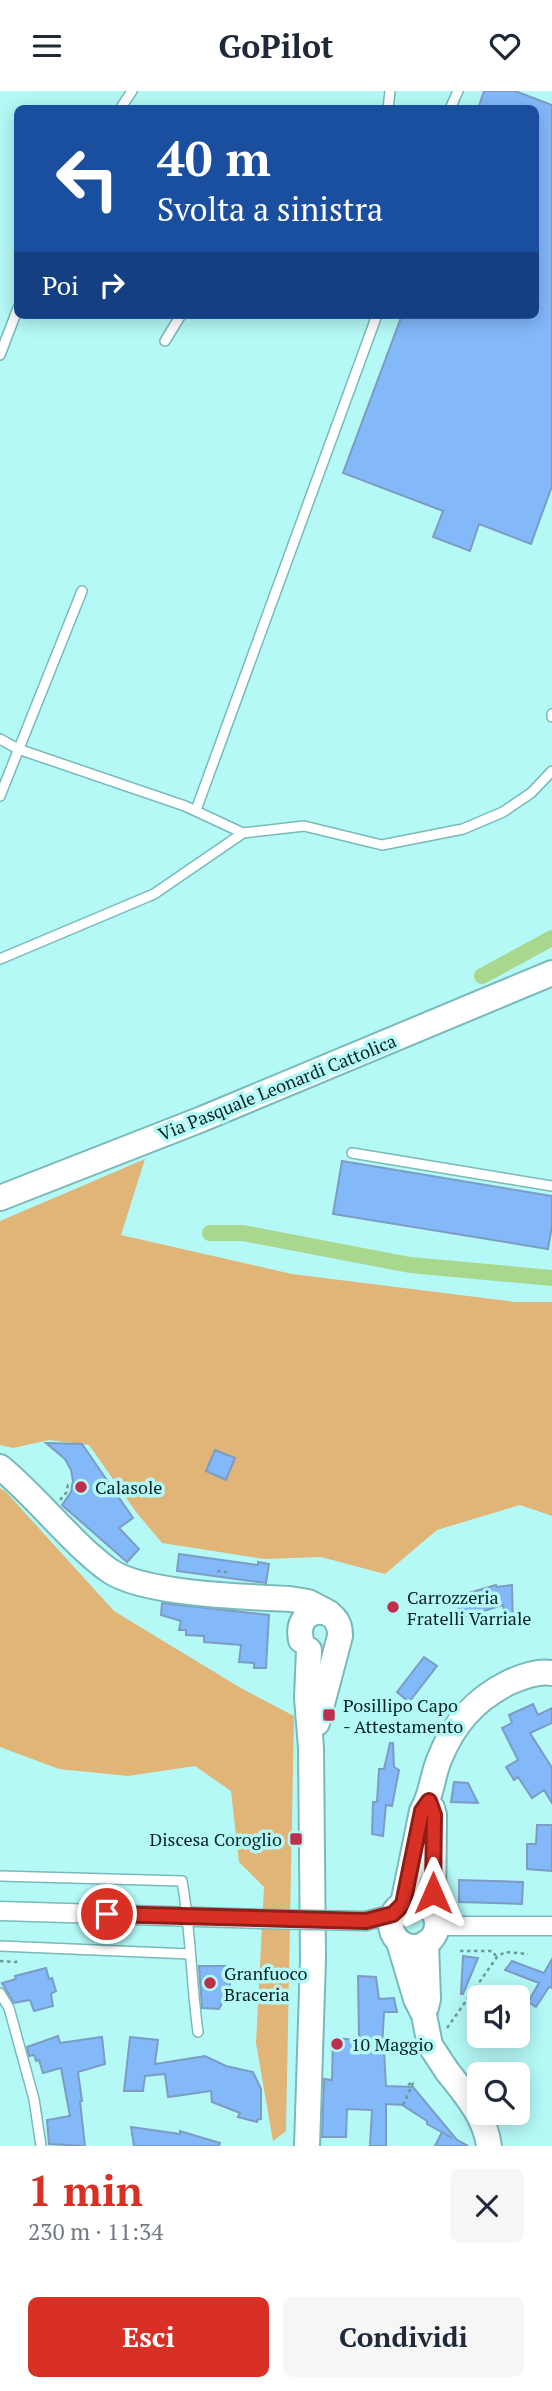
<!DOCTYPE html>
<html lang="it">
<meta charset="utf-8">
<style>
body{margin:0;font-family:"PT Serif",serif;background:#f6f6f7;color:#1f2937;height:100vh;display:flex;flex-direction:column;font-size:26px;white-space:nowrap}
*{box-sizing:border-box;margin:0}
p{font-size:23px;color:#747a83}
.icon{flex:none;width:38px;height:38px;fill:none;stroke:currentColor;stroke-width:2;stroke-linecap:round;stroke-linejoin:round}
.map{position:relative;height:2055px;overflow:hidden}
.details{display:flex;flex-direction:column;background:#fff;flex:1}
.details>*{flex:none}
.top-card{position:absolute;left:14px;top:14px;width:525px;height:214px;border-radius:10px;box-shadow:0 4px 18px #0003;background:#1a4fa0;color:#fff;overflow:hidden}
.controls{position:absolute;left:467px;top:1894px;display:grid;gap:14px}
.controls a{display:grid;place-items:center;width:63px;height:63px;border-radius:10px;background:#fff;box-shadow:0 4px 18px #0003;font-size:35px}
.pin{position:absolute;display:grid;place-items:center;width:60px;height:60px;color:#fff;margin:-30px;border:4px solid #fff;border-radius:50%;box-shadow:0 2px 7px #0007}
.me{position:absolute;width:77px;margin:-38px;rotate:0deg;stroke-linejoin:round;filter:drop-shadow(0 0 5px #0008)}
.turn{display:flex;align-items:center;gap:24px;height:147px;padding:0 28px;font-size:32px}
.turn .icon{width:91px;height:91px;stroke-width:2.5}
.turn b{display:block;font-size:49px;line-height:60px}
.then{display:flex;align-items:center;height:66px;padding:0 28px;background:#0003;gap:14px;font-size:26px}
.round{display:grid;place-items:center;flex:none;width:74px;height:74px;border-radius:10px;background:#f6f6f7}
.head{display:flex;align-items:center;justify-content:space-between;height:119px;padding:0 28px}
h1{font-size:42px;font-weight:700;line-height:52px;color:#d93025}
.cta{display:flex;gap:14px;margin-top:auto;padding:14px 28px}
.cta a{flex:1;height:80px;border-radius:10px;background:#d93025;color:#fff;font-size:28px;font-weight:700;line-height:80px;text-align:center}
.cta a+a{background:#f6f6f7;color:#1f2937}
header{display:flex;justify-content:space-between;align-items:center;height:91px;padding:0 28px;background:#fff;font-size:32px;font-weight:700}
.map>svg:first-child{display:block}
</style>
<header><svg class="icon" aria-label="menu" viewBox="0 0 24 24"><path d="M4 6h16M4 12h16M4 18h16"/></svg>GoPilot<svg class="icon" aria-label="heart" viewBox="0 0 24 24"><path d="M12 20l-8-8c-3-5 5-10 8-4 3-6 11-1 8 4z"/></svg></header>
<div class="map">
<svg width="552" height="2055" viewBox="0 0 552 2055">
<rect width="100%" height="100%" fill="#b5f9f7"/>
<g fill="#e1b477">
<polygon points="145,1068 121,1144 292,1183 515,1211 552,1211 552,1425 520,1414 437,1439 385,1483 321,1466 264,1468 162,1452 136,1421 89,1354 49,1349 13,1357 0,1354 0,1130"/>
<polygon points="0,1397 6,1401 114,1520 239,1596 294,1625 286,2040 273,2050 256,1952 264,1796 239,1771 231,1700 195,1675 128,1685 59,1678 0,1656"/>
</g>
<g fill="none" stroke-linecap="round" stroke-linejoin="round">
<g stroke="#a9d78e" stroke-width="16">
<polyline points="482,885 552,847"/>
<polyline points="210,1142 243,1142 410,1174 552,1187"/>
</g>
</g>
<g fill="#83b8f9" stroke="#7d9cc3" stroke-width="2">
<polygon points="484,0 515,0 552,14 552,395 531,453 479,433 470,460 433,446 443,420 343,382 402,224 536,224 536,18 478,18"/>
<polygon points="342,1070 552,1105 552,1135 548,1158 333,1123"/>
<polygon points="46,1352 82,1353 133,1427 119,1437 139,1458 127,1471 62,1414 71,1401 73,1390 71,1379 65,1368"/>
<polygon points="215,1359 235,1367 226,1389 206,1380"/>
<polygon points="179,1463 258,1474 258,1471 269,1473 266,1492 177,1480"/>
<polygon points="496,1494 497,1496 512,1494 513,1535 508,1536 503,1514 461,1527 455,1506"/>
<polygon points="162,1512 269,1524 266,1577 254,1577 254,1572 239,1571 241,1554 204,1551 204,1545 186,1544 186,1539 179,1539 181,1530 161,1524"/>
<polygon points="424,1566 437,1575 409,1611 397,1601"/>
<polygon points="533,1613 538,1624 552,1617 552,1632 530,1642 552,1677 552,1712 544,1699 532,1707 518,1686 514,1689 506,1676 518,1669 502,1637 512,1632 509,1624"/>
<polygon points="390,1652 393,1652 394,1676 399,1679 392,1715 386,1714 383,1745 372,1743 373,1711 377,1711 379,1678 384,1678"/>
<polygon points="454,1691 468,1692 478,1712 451,1711"/>
<polygon points="537,1734 552,1734 552,1780 527,1778 527,1753 536,1753"/>
<polygon points="459,1789 523,1791 522,1813 459,1811"/>
<polygon points="463,1865 478,1867 463,1903 461,1903"/>
<polygon points="552,1868 552,1897 549,1896 536,1916 528,1911 539,1892 505,1879 512,1870 544,1882"/>
<polygon points="199,1875 230,1875 230,1896 219,1918 202,1917"/>
<polygon points="46,1877 49,1888 52,1887 56,1900 51,1903 53,1915 34,1920 30,1909 14,1912 2,1892 16,1888 15,1885"/>
<polygon points="358,1885 376,1886 379,1908 394,1907 397,1921 384,1921 382,1959 384,1959 386,1995 413,1996 457,2049 468,2055 435,2055 442,2041 452,2047 427,2033 427,2030 402,2014 386,2013 386,2055 370,2055 372,2019 347,2018 346,2046 322,2046 324,1988 332,1989 333,1947 359,1949"/>
<polygon points="58,1945 60,1952 102,1946 105,1973 78,1981 82,2010 80,2010 85,2055 49,2053 47,2029 70,2025 61,1977 43,1982 39,1969 36,1970 34,1964 29,1965 27,1956"/>
<polygon points="130,1946 158,1949 155,1973 205,1965 226,1975 253,1981 261,1998 261,2028 257,2029 257,2031 238,2026 240,2022 212,2011 211,2000 168,2006 165,1983 145,1985 143,2000 124,2000"/>
<polygon points="131,2036 180,2043 180,2040 220,2052 219,2055 134,2055"/>
</g>
<g fill="none" stroke-linecap="round" stroke-linejoin="round">
<defs>
<g id="lane">
<polyline points="120,18 132,0"/>
<polyline points="388,18 390,0"/>
<polyline points="450,18 458,0"/>
<polyline points="165,250 181,224"/>
<polyline points="0,264 18,217"/>
<polyline points="552,623 552,626"/>
<polyline points="0,648 18,658 185,715 243,742"/>
<polyline points="0,705 82,500"/>
<polyline points="196,719 377,224"/>
<polyline points="0,868 154,803 243,742 304,735 382,754 463,738 503,721 531,702 552,680"/>
<polyline points="352,1062 552,1095"/>
<path d="M0,1785L182,1790C191,1840 191,1891 198,1941"/>
<polyline points="0,1855 190,1863"/>
<polyline points="0,1902 9,1917 34,2008 41,2055"/>
</g>
<g id="street">
<polyline points="0,1820 262,1828"/>
<polyline points="366,1830 393,1823"/>
<polyline points="437,1835 552,1835"/>
</g>
<g id="secondary">
<polyline points="0,1107 202,1028 552,882"/>
<path d="M0,1376C38,1407 71,1452 110,1480C144,1503 246,1506 290,1508L308,1511L329,1522"/>
<path d="M301,1549C293,1514 341,1510 340,1545L317,1632"/>
<polyline points="432,1717 434,1724 433,1821"/>
<circle cx="414" cy="1833" r="23"/>
<path d="M403,1813L422,1720C432,1704 432,1686 439,1669C453,1633 475,1608 510,1591C524,1585 538,1580 552,1582"/>
<polyline points="399,1851 416,1908 424,1924"/>
<polyline points="425,1920 428,1908 426,1852"/>
<path d="M447,1980C465,2003 485,2025 489,2055"/>
<polyline points="307,2055 313,1868 311,1657 307,1607 309,1559"/>
</g>
</defs>
<use href="#lane" stroke="#78bab9" stroke-width="12"/>
<use href="#street" stroke="#78bab9" stroke-width="21"/>
<use href="#secondary" stroke="#78bab9" stroke-width="28"/>
<g stroke="#689b99" stroke-width="2.5" stroke-dasharray="3.5 3.5" stroke-linecap="butt">
<polyline points="60,1409 66,1402 68,1394 72,1394"/>
<polyline points="217,1480 227,1481"/>
<polyline points="460,1860 492,1860 496,1865"/>
<polyline points="0,1870 16,1871 15,1867"/>
<polyline points="447,1937 497,1866 505,1861 528,1863"/>
<polyline points="408,1994 414,1990"/>
<polyline points="403,2014 414,1990"/>
</g>
<use href="#lane" stroke="#fff" stroke-width="9"/>
<use href="#street" stroke="#fff" stroke-width="18"/>
<use href="#secondary" stroke="#fff" stroke-width="24"/>
<defs>
<polyline id="street-bridge" points="262,1828 366,1830"/>
<polyline id="secondary-bridge" points="424,1924 430,1954 447,1980"/>
</defs>
<use href="#street-bridge" stroke="#78bab9" stroke-width="21" stroke-linecap="butt"/>
<use href="#secondary-bridge" stroke="#78bab9" stroke-width="28" stroke-linecap="butt"/>
<use href="#street-bridge" stroke="#fff" stroke-width="18"/>
<use href="#secondary-bridge" stroke="#fff" stroke-width="24"/>
</g>
<g fill="none" stroke-linecap="round" stroke-linejoin="round">
<defs>
<polyline id="route" points="107,1823 366,1830 393,1823 403,1813 422,1720 429,1710 434,1724 433,1802"/>
</defs>
<use href="#route" stroke="#8d1f18" stroke-width="18"/>
<use href="#route" stroke="#d93025" stroke-width="12"/>
</g>
<g fill="#bf2e4c" stroke="#b5f9f7" stroke-width="2.5">
<circle cx="81" cy="1396" r="7"/>
<circle cx="393" cy="1516" r="7"/>
<rect x="322" y="1617" width="14" height="14" rx="3.5"/>
<rect x="289" y="1741" width="14" height="14" rx="3.5"/>
<circle cx="210" cy="1892" r="7"/>
<circle cx="337" cy="1953" r="7"/>
</g>
<g text-anchor="middle" dominant-baseline="central" stroke-width="7" stroke-linejoin="round" paint-order="stroke">
<g font-size="18" fill="#062222" stroke="#b5f9f7">
<text transform="translate(277 996) rotate(-22)">Via Pasquale Leonardi Cattolica</text>
</g>
<g font-size="18" fill="#062222" stroke="#b5f9f7" text-anchor="start">
<text x="95" y="1396">Calasole</text>
<text x="407" y="1506">Carrozzeria<tspan x="407" dy="21">Fratelli Varriale</tspan></text>
<text x="343" y="1614">Posillipo Capo<tspan x="343" dy="21">- Attestamento</tspan></text>
<text x="282" y="1748" text-anchor="end">Discesa Coroglio</text>
<text x="224" y="1882">Granfuoco<tspan x="224" dy="21">Braceria</tspan></text>
<text x="351" y="1953">10 Maggio</text>
</g>
</g>
</svg>
<div class="controls">
<a><svg class="icon" aria-label="sound" viewBox="0 0 24 24"><path d="M4 9h4l5-4v14l-5-4H4zM17 9q2 3 0 6"/></svg></a>
<a><svg class="icon" aria-label="search" viewBox="0 0 24 24"><circle cx="10" cy="10" r="6"/><path d="M15 15l6 6"/></svg></a>
</div>
<div class="pin" style="left:107px;top:1823px;background:#d93025"><svg class="icon" aria-label="arrive" viewBox="0 0 24 24"><path d="M6 21V4h12l-3 4 3 4H6"/></svg></div>
<svg class="me" style="left:433px;top:1802px" viewBox="-20 -20 40 40"><path d="M0-17L14 15 0 8-14 15z" fill="#d93025" stroke="#fff" stroke-width="4"/></svg>
<div class="top-card">
<div class="turn"><svg class="icon" aria-label="left" viewBox="0 0 24 24"><path d="M17 20v-9H6M10 6l-5 5 5 5"/></svg><div><b>40 m</b>Svolta a sinistra</div></div>
<div class="then">Poi<svg class="icon" aria-label="right" viewBox="0 0 24 24"><path d="M7 20v-9h11M14 6l5 5-5 5"/></svg></div>
</div>
</div>
<section class="details">
<div class="head"><div><h1>1 min</h1><p>230 m · 11:34</p></div><a class="round"><svg class="icon" aria-label="close" viewBox="0 0 24 24"><path d="M6 6l12 12M18 6L6 18"/></svg></a></div>
<div class="cta"><a>Esci</a><a>Condividi</a></div>
</section>
